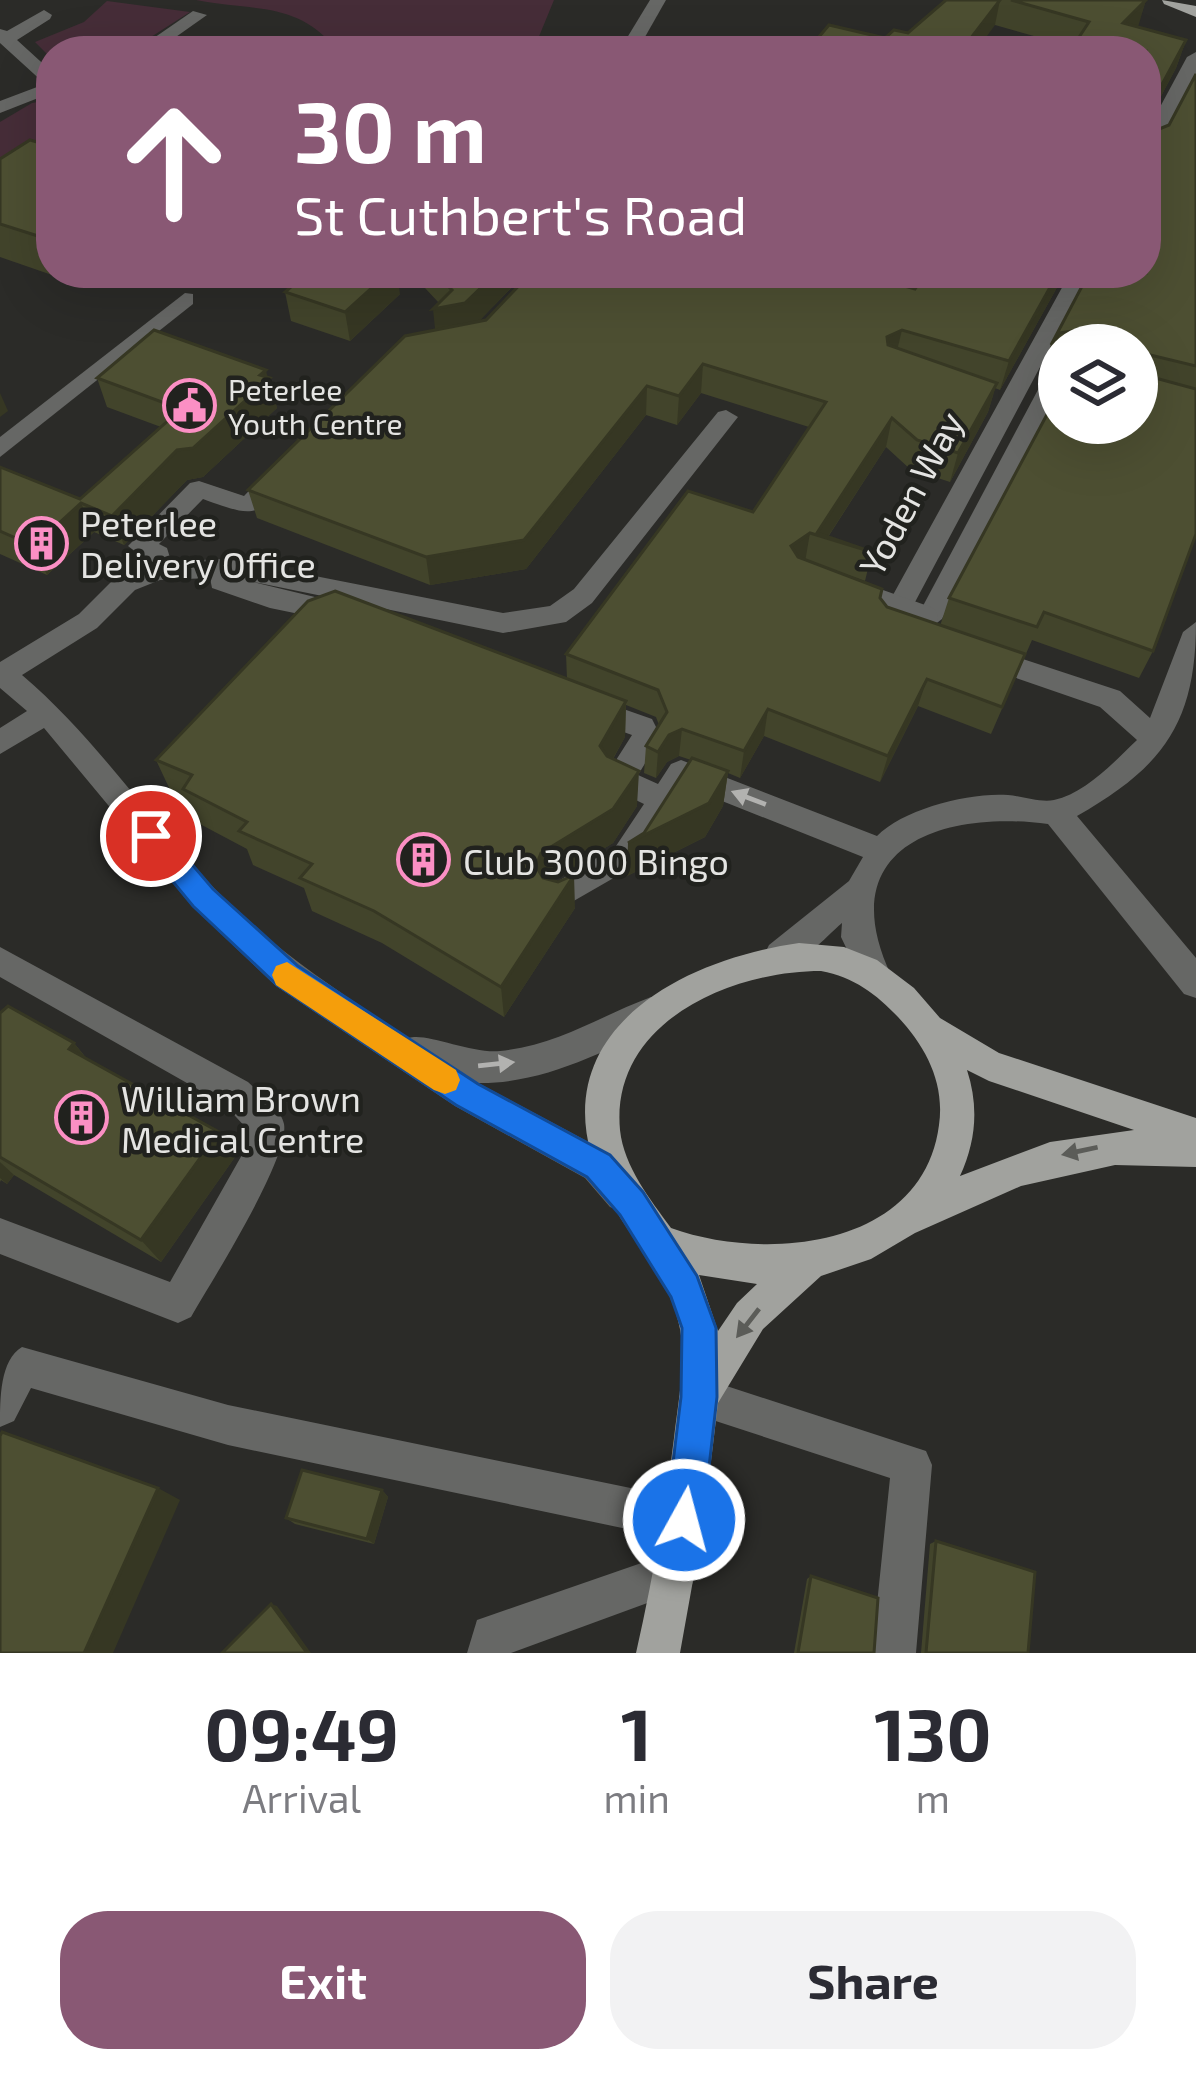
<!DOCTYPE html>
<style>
body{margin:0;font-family:"Exo 2",sans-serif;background:#f2f2f3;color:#2b2b33;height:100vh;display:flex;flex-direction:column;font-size:45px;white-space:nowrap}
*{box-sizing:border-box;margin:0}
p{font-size:39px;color:#7c7c81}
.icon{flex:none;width:66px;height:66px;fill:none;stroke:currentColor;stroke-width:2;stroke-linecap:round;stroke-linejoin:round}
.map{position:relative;height:1653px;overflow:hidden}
.drawer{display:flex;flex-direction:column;background:#fff;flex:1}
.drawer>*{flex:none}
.banner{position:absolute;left:36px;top:36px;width:1125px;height:252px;border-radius:48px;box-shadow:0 12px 48px #0002;background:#895874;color:#fff;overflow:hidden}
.tools{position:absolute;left:1038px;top:324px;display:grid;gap:24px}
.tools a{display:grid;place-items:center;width:120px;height:120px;border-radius:50%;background:#fff;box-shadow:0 12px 48px #0002;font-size:60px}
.pin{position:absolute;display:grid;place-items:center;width:102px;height:102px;color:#fff;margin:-51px;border:6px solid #fff;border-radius:50%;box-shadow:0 3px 12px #0007}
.me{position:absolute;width:132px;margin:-66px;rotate:7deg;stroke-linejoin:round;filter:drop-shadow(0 0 9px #0008)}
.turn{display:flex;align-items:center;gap:42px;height:252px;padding:0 60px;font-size:54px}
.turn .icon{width:156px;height:156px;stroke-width:2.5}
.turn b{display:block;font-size:84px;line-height:102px}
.eta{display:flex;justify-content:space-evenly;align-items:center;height:204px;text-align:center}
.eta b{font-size:72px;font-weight:700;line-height:84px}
.action{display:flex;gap:24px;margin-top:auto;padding:24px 60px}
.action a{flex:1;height:138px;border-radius:48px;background:#895874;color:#fff;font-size:48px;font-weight:700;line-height:138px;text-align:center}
.action a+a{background:#f2f2f3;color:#2b2b33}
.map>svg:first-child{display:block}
</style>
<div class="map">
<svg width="1196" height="1653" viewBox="0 0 1196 1653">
<rect width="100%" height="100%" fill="#2b2b28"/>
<g fill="#462d38">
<path d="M196,0H554L533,51H338C297,0 256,12 196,0Z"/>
<polygon points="107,1 190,12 129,51 51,51 51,58 35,42 84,22"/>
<polygon points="51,100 51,170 0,206 0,122 32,103"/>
</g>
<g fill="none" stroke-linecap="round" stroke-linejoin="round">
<g fill="#666765" fill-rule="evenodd">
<polygon points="650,0 666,0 637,51 619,51"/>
<polygon points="44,10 52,15 50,19 17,40 51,71 51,93 0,113 0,101 45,84 0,43 0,29 7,31"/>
<polygon points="193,11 207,15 156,51 135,51"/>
<polygon points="1196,52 1196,74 1155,151 1146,157 1146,133 1187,57"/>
<polygon points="1070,273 1090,273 906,619 911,627 898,637 881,631 877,624"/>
<polygon points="185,293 193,294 193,304 0,457 0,437"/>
<polygon points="1059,364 1059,393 942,619 929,629 920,626 916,619 1048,371"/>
<path d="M726,410L738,417L734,422L592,603L566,622L503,633L249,581L352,606L356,613L352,620L343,623L270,608L212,588L210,578L160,580L135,590L97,628L22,675C95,737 148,818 213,887C271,948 339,992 409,1038C425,1032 472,1054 500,1051C556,1046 600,1016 651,997L663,1001L668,1012L663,1023C605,1051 544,1084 478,1083L611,1154L641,1194L636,1207L623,1212L610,1207L585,1178L455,1106L276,986L192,906L44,728L0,754V728L27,711L0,688V662L79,614L117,576L145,566V559L128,546L190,483L199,481L244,496L271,468L280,466L292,474C259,520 253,517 203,499L159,544L167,548L171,561L228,559L503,613L550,606L574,589L718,412Z"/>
<path d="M1196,622C1196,723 1163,767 1077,816L1196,958V998L1184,994L1048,824C941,810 831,847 891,975L886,985L875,989L864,985L841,937L842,923C823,939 795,974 769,965L764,955L769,945L849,881L863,857L687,787L638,864L558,910L547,906L542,897L547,888L616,846L644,804L609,787L604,779L632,735L579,716L575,708L579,700L589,697L652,719L661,737L638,775L658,784L671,764L681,760L877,836C903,809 970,792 1008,795C1022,796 1041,803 1054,800C1086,793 1115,761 1137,740L1100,707L973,663L969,656L973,649L983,646L1120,691L1150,718L1183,632Z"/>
<path d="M0,947L248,1082C259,1093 281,1108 284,1124C290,1158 211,1282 191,1317L178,1323L0,1254V1218L170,1282L247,1146L249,1131L224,1104L0,977Z"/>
<path d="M22,1347L228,1405L684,1499L699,1505L705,1520L699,1535L684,1541L228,1445L31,1388L14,1421L0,1427C0,1398 0,1360 22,1347Z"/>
<polygon points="699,1377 926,1451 932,1465 916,1653 872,1653 890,1478 685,1411 679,1397 685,1383"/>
<polygon points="676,1551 691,1557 697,1572 691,1587 511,1653 467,1653 477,1620"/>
</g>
<g fill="#a1a29e" fill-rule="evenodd">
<polygon points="1162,0 1196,6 1196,17 1164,4"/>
<path d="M799,943L844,947L877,960L914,988L940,1018L999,1053L1196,1118V1167L1115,1165L1021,1186L915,1233L871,1259L821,1276L763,1329L718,1403L704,1519L680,1653H636C652,1582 665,1510 674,1438C678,1403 686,1364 680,1329C671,1280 634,1244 611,1202C527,1048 662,963 799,943ZM821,971C854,977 876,994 898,1017C926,1047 945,1083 939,1125C923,1249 765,1262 671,1228C650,1199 624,1167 620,1130C610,1022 731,971 821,971ZM967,1070L989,1081L1134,1130L1050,1142L960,1176C976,1141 979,1107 967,1070ZM699,1275L757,1284L737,1303L718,1331Z"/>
</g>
<polyline stroke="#666765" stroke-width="24" points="867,597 926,618"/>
</g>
<g fill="#42442b">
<polygon points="946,0 1146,0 1137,27 1186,40 1176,68 1152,113 1152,132 1169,125 1196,74 1196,534 1153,651 1139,678 1032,640 991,734 918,706 880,782 764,736 740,778 728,773 723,806 705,837 627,876 644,833 691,760 679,756 667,762 656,778 644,773 646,746 659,725 656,717 626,705 625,737 613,759 637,806 613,843 552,880 575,908 504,1017 382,943 312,911 304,888 253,865 247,849 198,823 189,802 172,794 156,760 567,679 566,654 753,512 809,427 701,393 677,425 646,415 526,569 430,585 257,518 248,490 435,330 439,303 411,273 526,273 478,322 915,289 1065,273 1000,390 995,388 988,412 950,482 910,469 886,447 828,537 872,552 865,581 836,571 880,598 887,607 940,626 949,598 1137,345 1059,345 1059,361 1050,362 1041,374 1051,345 1090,273 1146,273 1073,47 995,25 885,38 908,33"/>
<polygon points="51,146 51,273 54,273 52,275 0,257 0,159"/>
<polygon points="285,292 400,294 350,341 291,321"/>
<polygon points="97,378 267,378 277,408 203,477 187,480 124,545 94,532 47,575 0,554 0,467 80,499 161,427 107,407"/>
<polygon points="0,1013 74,1043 87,1059 219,1132 235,1157 161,1262 14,1175 7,1184 1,1180 0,1182"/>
<polygon points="382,1490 388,1497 374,1544 295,1524 286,1518"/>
<polygon points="936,1541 1028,1653 921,1653 930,1544"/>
<polygon points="811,1576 874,1653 794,1653 807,1579"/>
</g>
<g fill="#363723">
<polygon points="1000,0 995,25 976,51 961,51"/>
<polygon points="1146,0 1138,27 1123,23"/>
<polygon points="1186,40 1176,68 1146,124 1152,103"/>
<polygon points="51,227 51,272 38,236"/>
<polygon points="388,273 397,273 400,294 350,341 345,312"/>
<polygon points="496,273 526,273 468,332 436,338 433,309"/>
<polygon points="1058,273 1065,273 1000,390 1009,361"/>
<polygon points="902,330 895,359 881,366 887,337"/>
<polygon points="1060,333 1050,362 1041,374 1051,345"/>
<polygon points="703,364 701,393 677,425 679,396"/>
<polygon points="266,370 268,380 270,378 277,408 203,477 187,480 124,545 112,516 177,450"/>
<polygon points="997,383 988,412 950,482 958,453"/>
<polygon points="647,386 646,415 526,569 430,585 426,557"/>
<polygon points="0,393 8,411 0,417"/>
<polygon points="892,418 886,447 827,538 817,535"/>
<polygon points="81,503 94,532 47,575 34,546"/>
<polygon points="810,533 805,562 787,574 791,546"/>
<polygon points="927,679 918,706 880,782 888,756"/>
<polygon points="626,701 625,737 600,781 600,746"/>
<polygon points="768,709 764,736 740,778 744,751"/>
<polygon points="682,729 679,756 667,762 656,778 658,752 669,735"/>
<polygon points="639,771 637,806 613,843 543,886 536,866 541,853"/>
<polygon points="728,771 723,806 705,837 627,876 628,843 709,803"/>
<polygon points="574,875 575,908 504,1017 501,987"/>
<polygon points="74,1043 96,1071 69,1049"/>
<polygon points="219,1132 235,1157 161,1262 141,1240"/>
<polygon points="0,1162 14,1175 7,1184 0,1178"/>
<polygon points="158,1488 180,1500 113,1653 84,1653"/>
<polygon points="382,1490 388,1497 374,1544 367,1539"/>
<polygon points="271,1604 277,1606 311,1653 307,1653"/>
</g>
<g fill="#4d4f32" stroke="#363723" stroke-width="3">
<polygon points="946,0 1000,0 961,51 807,51 829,25 885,38 894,30 908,33"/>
<polygon points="1011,0 1146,0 1123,23 1186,40 1152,103 1152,132 1169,125 1196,74 1196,366 1146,354 1148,376 1196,389 1196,534 1153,651 1044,612 1037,627 949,598 1059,392 1059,423 1137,423 1137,345 1072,345 1072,331 1060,333 1051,345 1089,273 1146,273 1146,51 1070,51 1089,22"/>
<polygon points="30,140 51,146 51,227 38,236 0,224 0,159"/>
<polygon points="307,273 388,273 345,312 285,292"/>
<polygon points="435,273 496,273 465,303 433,309 452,290"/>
<polygon points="531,273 859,273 915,289 926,273 1058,273 1009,361 902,330 887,337 888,345 997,383 958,453 917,440 892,418 817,533 872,552 810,533 791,546 798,557 882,589 880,598 887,607 1025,654 1002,707 927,679 888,756 768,709 744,751 682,729 669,735 658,752 646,746 667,712 658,690 566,654 688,491 753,512 826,402 703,364 679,396 647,386 524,540 426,557 248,490 405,336 486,320"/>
<polygon points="154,330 266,370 260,375 270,378 193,448 177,450 112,516 81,503 34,546 0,531 0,467 80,499 181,409 97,378"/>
<polygon points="335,591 626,701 600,746 607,756 639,771 613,809 541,853 536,866 543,878 558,882 574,875 501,987 374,911 300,878 312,864 239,831 247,822 183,789 192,775 156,760 308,601"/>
<polygon points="692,758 728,771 709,803 628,843 644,833"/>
<polygon points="8,1006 74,1043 69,1049 219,1132 141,1240 0,1157 0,1013"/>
<polygon points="2,1432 158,1488 84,1653 0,1653 0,1436"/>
<polygon points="302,1470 382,1490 367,1539 286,1518"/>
<polygon points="936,1541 1035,1572 1028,1653 926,1653"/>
<polygon points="811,1576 878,1598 874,1653 798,1653"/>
<polygon points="271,1604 307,1653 222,1653"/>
</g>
<defs><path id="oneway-solid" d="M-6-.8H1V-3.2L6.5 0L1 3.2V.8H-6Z" transform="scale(3)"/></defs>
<g fill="#b2b2b0">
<use href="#oneway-solid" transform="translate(749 798) rotate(-159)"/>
<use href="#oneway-solid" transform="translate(496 1064) rotate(-6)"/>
</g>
<g fill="#5b5c58">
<use href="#oneway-solid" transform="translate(1080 1151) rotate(168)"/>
<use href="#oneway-solid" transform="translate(748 1323) rotate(128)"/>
</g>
<polygon fill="#1a73e8" stroke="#114b97" stroke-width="3" points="151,824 161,828 213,889 298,966 478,1084 610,1155 643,1192 697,1276 716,1328 717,1397 703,1520 698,1533 684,1539 671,1533 666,1520 681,1397 682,1328 671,1297 620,1215 587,1177 456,1105 277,985 193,906 141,843 137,836 141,828"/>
<polygon fill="#f59e0b" points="287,962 456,1070 460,1080 456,1090 445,1094 434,1090 276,985 272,975 276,966"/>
<defs>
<symbol id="civic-ring" viewBox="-11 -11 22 22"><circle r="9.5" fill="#21221e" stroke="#fb8fc4" stroke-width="1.5"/><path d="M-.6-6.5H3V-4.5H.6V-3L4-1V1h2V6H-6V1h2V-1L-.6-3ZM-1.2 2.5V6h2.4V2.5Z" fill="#fb8fc4"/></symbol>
<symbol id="building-ring" viewBox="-11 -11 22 22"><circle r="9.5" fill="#21221e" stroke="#fb8fc4" stroke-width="1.5"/><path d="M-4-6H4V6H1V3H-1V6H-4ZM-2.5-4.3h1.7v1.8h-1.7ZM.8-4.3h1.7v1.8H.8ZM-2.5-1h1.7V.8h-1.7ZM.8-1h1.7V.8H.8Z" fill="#fb8fc4"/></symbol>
</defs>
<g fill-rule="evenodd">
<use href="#civic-ring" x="160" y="376" width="59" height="59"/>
<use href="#building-ring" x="12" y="514" width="59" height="59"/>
<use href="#building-ring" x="394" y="830" width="59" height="59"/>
<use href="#building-ring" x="52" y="1088" width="59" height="59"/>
</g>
<g text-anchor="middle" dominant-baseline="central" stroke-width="9" stroke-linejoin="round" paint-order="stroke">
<g font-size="30" fill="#e4e4e2" stroke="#21221e" text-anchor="start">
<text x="228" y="389">Peterlee<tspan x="228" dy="34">Youth Centre</tspan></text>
</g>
<g font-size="36" fill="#e4e4e2" stroke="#21221e">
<text transform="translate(910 493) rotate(-62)">Yoden Way</text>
</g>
<g font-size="36" fill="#e4e4e2" stroke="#21221e" text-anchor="start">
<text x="80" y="522">Peterlee<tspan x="80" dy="41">Delivery Office</tspan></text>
<text x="463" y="860">Club 3000 Bingo</text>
<text x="121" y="1097">William Brown<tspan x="121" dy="41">Medical Centre</tspan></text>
</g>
</g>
</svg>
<div class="tools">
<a><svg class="icon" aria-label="layers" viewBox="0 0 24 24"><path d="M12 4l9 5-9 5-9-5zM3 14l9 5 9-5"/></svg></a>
</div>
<div class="pin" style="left:151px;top:836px;background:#d93025"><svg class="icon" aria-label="arrive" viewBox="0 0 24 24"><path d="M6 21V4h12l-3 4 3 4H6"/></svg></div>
<svg class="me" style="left:684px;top:1520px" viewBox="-20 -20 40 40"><circle r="17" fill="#1a73e8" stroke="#fff" stroke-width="3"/><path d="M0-11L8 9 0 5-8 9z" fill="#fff"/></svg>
<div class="banner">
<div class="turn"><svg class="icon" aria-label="ahead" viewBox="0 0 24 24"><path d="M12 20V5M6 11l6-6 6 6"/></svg><div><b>30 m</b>St Cuthbert's Road</div></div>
</div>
</div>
<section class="drawer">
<div class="eta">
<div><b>09:49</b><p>Arrival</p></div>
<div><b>1</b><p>min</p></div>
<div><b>130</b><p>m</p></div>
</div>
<div class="action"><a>Exit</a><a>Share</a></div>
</section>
